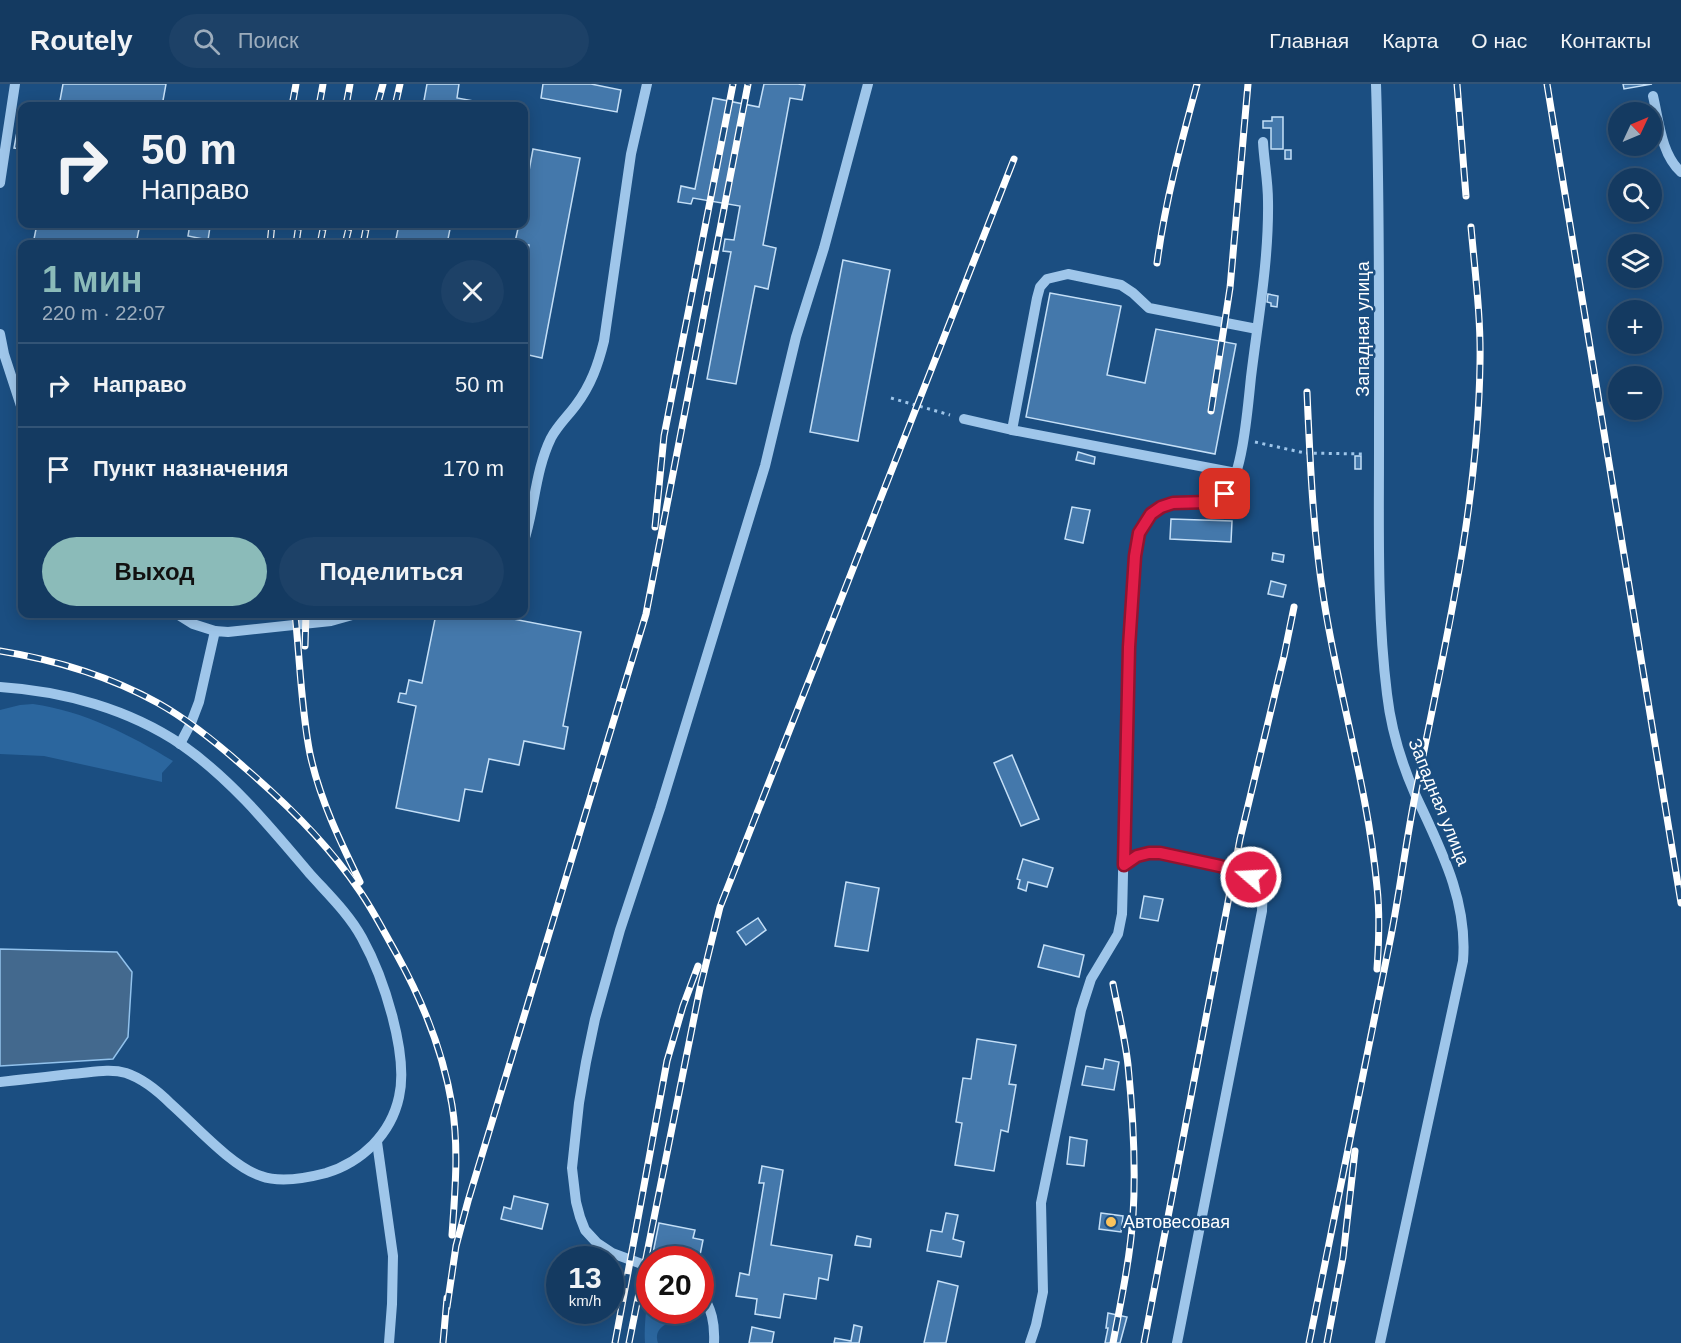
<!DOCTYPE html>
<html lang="ru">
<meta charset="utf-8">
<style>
body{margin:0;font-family:Arial,sans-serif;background:#1d4167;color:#f1f3f6;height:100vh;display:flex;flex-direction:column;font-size:22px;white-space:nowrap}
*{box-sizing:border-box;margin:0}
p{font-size:20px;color:#9dadbd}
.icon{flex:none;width:33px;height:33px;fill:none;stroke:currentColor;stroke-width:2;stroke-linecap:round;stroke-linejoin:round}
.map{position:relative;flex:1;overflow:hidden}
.side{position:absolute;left:18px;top:156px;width:510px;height:378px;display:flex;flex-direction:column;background:#143a61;border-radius:12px;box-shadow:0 3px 15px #0003,0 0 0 2px #335476}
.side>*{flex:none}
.top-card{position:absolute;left:18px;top:18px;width:510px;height:126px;border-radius:12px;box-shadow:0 3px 15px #0003,0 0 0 2px #335476;background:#143a61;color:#f1f3f6;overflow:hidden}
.needle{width:39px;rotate:46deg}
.tools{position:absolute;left:1608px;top:18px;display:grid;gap:12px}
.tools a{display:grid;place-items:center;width:54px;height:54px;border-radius:50%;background:#143a61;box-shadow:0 3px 15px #0003,0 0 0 2px #335476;font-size:30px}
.speed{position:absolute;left:546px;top:1162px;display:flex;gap:12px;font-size:30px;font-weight:700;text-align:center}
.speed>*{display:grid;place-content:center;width:78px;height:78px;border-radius:50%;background:#143a61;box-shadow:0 3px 15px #0003,0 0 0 2px #335476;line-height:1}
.speed small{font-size:15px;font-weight:400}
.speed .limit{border:9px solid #d22;background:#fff;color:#111}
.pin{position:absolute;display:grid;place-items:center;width:51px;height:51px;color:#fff;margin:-26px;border-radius:12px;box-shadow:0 3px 9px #0006}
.me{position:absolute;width:66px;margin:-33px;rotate:289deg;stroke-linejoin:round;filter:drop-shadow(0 0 4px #0008)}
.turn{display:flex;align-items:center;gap:21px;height:126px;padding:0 24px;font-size:27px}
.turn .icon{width:78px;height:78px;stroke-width:2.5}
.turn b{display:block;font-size:42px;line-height:51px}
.round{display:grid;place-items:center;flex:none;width:63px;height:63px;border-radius:32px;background:#1d4167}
.headline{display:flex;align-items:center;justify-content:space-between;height:102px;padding:0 24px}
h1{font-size:36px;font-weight:600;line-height:45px;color:#8bbbb9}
.action{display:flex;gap:12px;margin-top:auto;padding:12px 24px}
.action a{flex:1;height:69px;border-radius:36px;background:#8bbbb9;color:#111;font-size:24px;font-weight:600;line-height:69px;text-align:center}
.action a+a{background:#1d4167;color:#f1f3f6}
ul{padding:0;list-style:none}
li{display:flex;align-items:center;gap:18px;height:84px;padding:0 24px;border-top:2px solid #335476}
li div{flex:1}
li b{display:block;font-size:22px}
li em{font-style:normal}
header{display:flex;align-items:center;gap:36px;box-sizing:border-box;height:84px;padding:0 30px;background:#143a61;border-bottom:2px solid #335476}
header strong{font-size:28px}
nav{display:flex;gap:33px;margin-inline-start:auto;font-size:21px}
.search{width:420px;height:54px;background:#1d4167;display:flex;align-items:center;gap:15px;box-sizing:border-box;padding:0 21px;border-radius:33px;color:#9dadbd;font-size:22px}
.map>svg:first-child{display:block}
</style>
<header>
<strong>Routely</strong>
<div class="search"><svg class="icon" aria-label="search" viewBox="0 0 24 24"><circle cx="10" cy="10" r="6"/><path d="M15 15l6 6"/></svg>Поиск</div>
<nav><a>Главная</a><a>Карта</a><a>О нас</a><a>Контакты</a></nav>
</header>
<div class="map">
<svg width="1681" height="1259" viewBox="0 0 1681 1259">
<rect width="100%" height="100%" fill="#1b4e81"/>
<g fill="#2b669e">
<path d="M33,620C84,627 130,651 173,677L162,689V698L44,672L0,670V626L20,621Z"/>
<path d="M649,1208L650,1227H682L679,1235C668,1239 653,1243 658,1259H645C644,1243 646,1224 649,1208Z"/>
</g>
<polygon fill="#43698e" stroke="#92c2ec" stroke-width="1.5" points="0,865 117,868 132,888 128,953 113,975 0,982"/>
<g fill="#4478ab" stroke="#c4dff7" stroke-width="1.5">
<polygon points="63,0 166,0 162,22 59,22"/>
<polygon points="427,0 459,0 457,14 474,17 473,22 423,22"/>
<polygon points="543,0 591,0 621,6 617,28 541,14"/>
<polygon points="764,0 798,0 805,1 802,16 790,14 763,161 776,164 768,205 755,202 736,300 707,295 731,168 723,167 725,155 734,156 740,122 693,114 691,120 678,118 681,102 695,105 713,14 759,23"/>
<polygon points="1623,0 1652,0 1624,5"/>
<polygon points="1645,22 1646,28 1639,28 1638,23"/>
<polygon points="20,32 22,32 22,65 14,64"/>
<polygon points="1272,33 1283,33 1283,65 1271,65 1271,44 1263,44 1263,37 1272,37"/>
<polygon points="533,65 580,74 542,274 524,270 524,188 529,161 515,158 519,140 524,140 524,114"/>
<rect x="1285" y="66" width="6" height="9"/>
<polygon points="37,140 140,140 136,160 33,160"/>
<polygon points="190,140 210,143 208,156 188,152"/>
<polygon points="399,140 451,140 447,160 395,160"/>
<polygon points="843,176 890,186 858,357 810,348"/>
<polygon points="1050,209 1121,222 1107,291 1145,299 1156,245 1236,260 1215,370 1026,333"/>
<polygon points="1268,210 1278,212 1277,223 1271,222 1271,219 1267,218"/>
<polygon points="22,214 22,240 18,239"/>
<polygon points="1078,368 1095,373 1094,380 1076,376"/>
<rect x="1355" y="372" width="6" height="13"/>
<polygon points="1072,423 1090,426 1083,459 1065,455"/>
<polygon points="1171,435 1232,437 1231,458 1170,455"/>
<polygon points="1273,469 1284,471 1283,478 1272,476"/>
<polygon points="1271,497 1286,501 1283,513 1268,510"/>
<polygon points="436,530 487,530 581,548 563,642 568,643 564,665 524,657 519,681 489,675 482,708 465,705 459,737 396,724 416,622 398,618 400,609 406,610 409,596 422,599"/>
<polygon points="1012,671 1039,735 1021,742 994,679"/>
<polygon points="1023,775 1053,784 1047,803 1028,798 1026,807 1018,804 1020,796 1017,795"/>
<polygon points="846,798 879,804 868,867 835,862"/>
<polygon points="1144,812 1163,815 1158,837 1140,834"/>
<polygon points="758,834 766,846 746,861 737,848"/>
<polygon points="1044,861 1084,871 1079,893 1038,883"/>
<polygon points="977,955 1016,961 1009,1000 1016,1001 1008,1048 1001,1046 994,1087 955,1081 962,1039 956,1038 963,994 971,995"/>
<polygon points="1105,975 1119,978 1114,1006 1082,1001 1086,982 1103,985"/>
<polygon points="1070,1053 1087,1056 1084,1082 1067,1080"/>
<polygon points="762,1082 783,1086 771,1161 832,1171 828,1196 819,1194 816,1215 784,1210 780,1234 755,1230 757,1215 736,1212 740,1189 749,1191 764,1099 759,1099"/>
<polygon points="514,1112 548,1120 542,1145 501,1135 504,1123 511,1125"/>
<polygon points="946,1129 958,1131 953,1155 964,1158 961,1173 927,1167 931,1146 942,1148"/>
<polygon points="1101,1129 1123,1132 1121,1148 1099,1145"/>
<polygon points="659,1139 695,1146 693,1154 703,1156 699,1176 689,1175 689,1176 660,1176 652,1174"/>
<polygon points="857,1152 871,1155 870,1163 855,1161"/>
<polygon points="938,1197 958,1202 946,1259 924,1259"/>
<polygon points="1108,1229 1127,1233 1120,1259 1105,1259 1108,1244 1106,1244"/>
<polygon points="854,1241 862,1243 859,1259 834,1259 835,1254 851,1257"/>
<polygon points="752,1243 774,1248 772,1259 749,1259"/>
</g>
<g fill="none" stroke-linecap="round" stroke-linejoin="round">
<g stroke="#9fc6ea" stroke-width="3" stroke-dasharray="3 4.5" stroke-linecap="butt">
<polyline points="891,314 950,331"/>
<polyline points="1255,358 1305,369 1363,370"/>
</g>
<g stroke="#9fc6ea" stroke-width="10">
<path d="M1376,0C1380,122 1379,244 1379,366C1379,448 1377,530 1387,610C1391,645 1401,678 1415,710C1440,764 1468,816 1463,877L1380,1259"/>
<path d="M1653,12C1659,37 1661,70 1681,88"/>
<polyline points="0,99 15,0"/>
<polyline points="0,250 4,270 22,325"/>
<polyline points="964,335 1012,346"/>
<polyline points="1236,389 1012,346 1037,214 1040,203 1047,195 1068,190 1121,201 1133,209 1149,224 1257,245"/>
<path d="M524,457C535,423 535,387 551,354C558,341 568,332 576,321C591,301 598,281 604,257L631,70L647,0"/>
<polyline points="177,530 193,540 215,547"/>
<path d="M0,603C63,607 129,625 182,661C232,696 271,744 310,790C328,810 349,830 362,854C383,892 409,970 399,1013C391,1050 362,1078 326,1089C307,1094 280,1099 261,1092C232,1083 195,1041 171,1020C158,1007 144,995 126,989C109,984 89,989 71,990C48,993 24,995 0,998"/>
<polyline points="180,660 191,639 199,618 215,547 228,548 331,537 356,530"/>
<path d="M1124,781C1131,776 1139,770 1148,769C1164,766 1250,787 1259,800C1264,808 1262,818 1262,827L1177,1259"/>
<polyline points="377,1058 393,1172 392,1220 389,1259"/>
<polyline points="650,1183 612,1169 597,1159 585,1146 580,1133 576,1118 572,1084 579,1019 586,978 595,935 620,846 660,725 765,382 796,253 824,164 868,0"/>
<path d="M700,1208C712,1224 715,1240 714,1259"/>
<path d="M1030,1259L1036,1241L1043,1208L1041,1119L1081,926L1091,895L1118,850L1122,830C1125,732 1124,633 1131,535C1132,511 1131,470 1139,449C1141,444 1145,439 1149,434C1170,407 1208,431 1227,408C1243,388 1248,321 1251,293C1258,235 1269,176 1268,117C1268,97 1264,77 1263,58"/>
</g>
<defs>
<g id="rail">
<polyline points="1457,0 1466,112"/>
<polyline points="1547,0 1681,819"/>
<polyline points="292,22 296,0"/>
<polyline points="319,22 323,0"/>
<polyline points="346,22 350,0"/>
<polyline points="377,22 383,0"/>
<polyline points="395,22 400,0"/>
<polyline points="270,160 272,140"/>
<polyline points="296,160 299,140"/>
<polyline points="320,160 324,140"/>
<polyline points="345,160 350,140"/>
<polyline points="363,160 367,140"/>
<path d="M1157,179C1165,118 1181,59 1197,0"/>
<path d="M1307,308C1310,378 1313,448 1324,517C1339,612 1368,706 1377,803C1380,830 1379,857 1377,885"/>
<polyline points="1211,327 1230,204 1248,0"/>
<polyline points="655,443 664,352 733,0"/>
<path d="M295,530C300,576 301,624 310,670C320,716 340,757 360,798"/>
<polyline points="305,562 306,530"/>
<path d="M0,567C56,576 109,592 158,619C190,637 218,660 245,684C287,720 328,760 359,806C373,826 384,848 396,869C422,916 443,967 452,1021C459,1064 455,1108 452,1151"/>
<path d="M1113,900C1118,926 1125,954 1128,981C1133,1030 1136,1083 1133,1132C1130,1175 1121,1217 1113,1259"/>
<polyline points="447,1223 456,1162 468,1117 646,530 748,0"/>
<polyline points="443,1259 447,1214"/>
<polyline points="615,1259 667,977 683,922 698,882"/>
<polyline points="629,1259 700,904 720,823 1014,75"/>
<polyline points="1144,1259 1240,755 1284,572 1294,523"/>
<path d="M1309,1259C1336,1123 1364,988 1391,852C1400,805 1406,758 1415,712C1443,568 1478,426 1480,279C1481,234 1475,188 1471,143"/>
<polyline points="1327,1259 1343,1173 1355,1067"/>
</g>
</defs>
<use href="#rail" stroke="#fff" stroke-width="7"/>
<use href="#rail" stroke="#1b4e81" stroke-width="4.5" stroke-dasharray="14" stroke-linecap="butt"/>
</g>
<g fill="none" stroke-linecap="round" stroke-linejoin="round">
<defs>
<polyline id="route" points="1225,410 1216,416 1208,418 1173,419 1161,423 1151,430 1139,449 1135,472 1129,563 1124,781 1137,772 1149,769 1160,769 1220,782 1251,793"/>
</defs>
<use href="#route" stroke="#92132f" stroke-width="15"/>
<use href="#route" stroke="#e11d48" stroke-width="10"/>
</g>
<circle fill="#fbc35c" stroke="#1b4e81" stroke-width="2" cx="1111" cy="1138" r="6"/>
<g text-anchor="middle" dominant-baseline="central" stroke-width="5" stroke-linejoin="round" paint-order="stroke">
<g font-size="18" fill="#fff" stroke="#1b4e81">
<text transform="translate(1363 245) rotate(-90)">Западная улица</text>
<text transform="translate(1439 718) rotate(68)">Западная улица</text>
</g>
<g font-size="18" fill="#fff" stroke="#1b4e81" text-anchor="start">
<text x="1123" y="1138">Автовесовая</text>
</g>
</g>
</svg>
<div class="tools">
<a><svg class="needle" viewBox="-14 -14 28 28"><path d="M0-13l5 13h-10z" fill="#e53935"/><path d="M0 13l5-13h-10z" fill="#9dadbd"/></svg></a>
<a><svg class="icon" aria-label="search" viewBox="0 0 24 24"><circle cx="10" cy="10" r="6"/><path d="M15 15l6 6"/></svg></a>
<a><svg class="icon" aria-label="layers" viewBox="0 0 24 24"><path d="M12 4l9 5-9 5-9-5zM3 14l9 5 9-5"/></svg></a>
<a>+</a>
<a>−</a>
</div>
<div class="speed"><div>13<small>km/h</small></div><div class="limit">20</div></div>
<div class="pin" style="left:1225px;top:410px;background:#d93025"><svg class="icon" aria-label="arrive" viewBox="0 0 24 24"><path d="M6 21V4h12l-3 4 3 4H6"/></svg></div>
<svg class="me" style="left:1251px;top:793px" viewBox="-20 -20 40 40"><circle r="17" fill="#e11d48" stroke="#fff" stroke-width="3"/><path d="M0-11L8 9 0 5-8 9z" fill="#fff"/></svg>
<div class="top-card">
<div class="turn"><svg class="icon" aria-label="right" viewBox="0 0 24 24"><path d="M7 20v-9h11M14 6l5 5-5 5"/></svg><div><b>50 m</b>Направо</div></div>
</div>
<section class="side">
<div class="headline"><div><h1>1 мин</h1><p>220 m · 22:07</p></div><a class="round"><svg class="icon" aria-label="close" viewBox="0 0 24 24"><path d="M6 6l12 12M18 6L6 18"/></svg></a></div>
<ul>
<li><svg class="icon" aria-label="right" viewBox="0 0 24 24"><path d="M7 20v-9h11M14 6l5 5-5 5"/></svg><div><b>Направо</b></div><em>50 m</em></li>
<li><svg class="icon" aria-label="arrive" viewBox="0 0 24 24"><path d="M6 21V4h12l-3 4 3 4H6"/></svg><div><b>Пункт назначения</b></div><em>170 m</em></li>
</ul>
<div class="action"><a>Выход</a><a>Поделиться</a></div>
</section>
</div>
